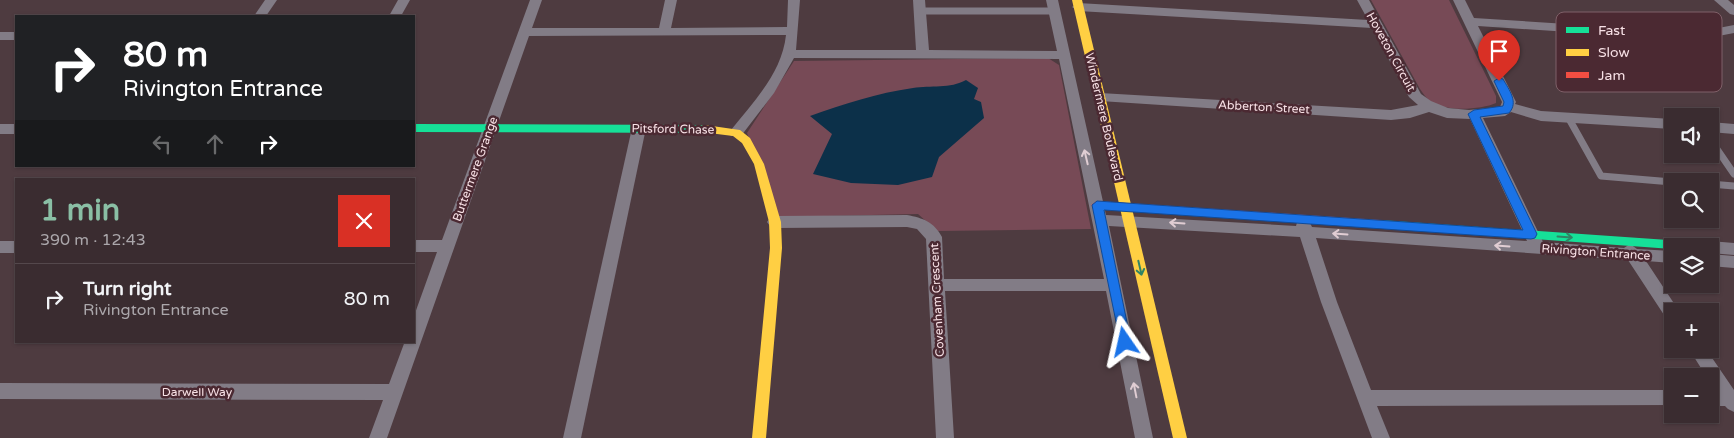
<!DOCTYPE html>
<meta charset="utf-8">
<style>
body{margin:0;font-family:"Varela Round",sans-serif;background:#413438;color:#f1f3f6;height:100vh;display:flex;flex-direction:column;font-size:19px;white-space:nowrap}
*{box-sizing:border-box;margin:0}
p{font-size:16px;color:#aba7ab}
.icon{flex:none;width:28px;height:28px;fill:none;stroke:currentColor;stroke-width:2;stroke-linecap:round;stroke-linejoin:round}
.map{position:relative;flex:1;overflow:hidden}
.side{position:absolute;left:15px;top:178px;width:400px;height:165px;display:flex;flex-direction:column;background:#3a2c30;border-radius:0px;box-shadow:0 1px 4px #0004,0 0 0 1px #54484c}
.side>*{flex:none}
.banner{position:absolute;left:15px;top:15px;width:400px;height:152px;border-radius:0px;box-shadow:0 1px 4px #0004,0 0 0 1px #54484c;background:#202124;color:#fff;overflow:hidden}
.buttons{position:absolute;left:1664px;top:108px;display:grid;gap:10px}
.buttons a{display:grid;place-items:center;width:55px;height:55px;border-radius:0px;background:#3a2c30;box-shadow:0 1px 4px #0004,0 0 0 1px #54484c;font-size:25px}
.pin{position:absolute;display:grid;place-items:center;width:42px;height:42px;color:#fff;margin:-51px -21px;border-radius:50% 50% 50% 0;rotate:-45deg;box-shadow:0 0 5px #0007}
.pin .icon{rotate:45deg}
.me{position:absolute;width:55px;margin:-28px;rotate:349deg;stroke-linejoin:round;filter:drop-shadow(0 0 4px #0008)}
.turn{display:flex;align-items:center;gap:18px;height:105px;padding:0 25px;font-size:22px}
.turn .icon{width:65px;height:65px;stroke-width:2.5}
.turn b{display:block;font-size:35px;line-height:42px}
.lanes{display:flex;align-items:center;height:48px;padding:0 25px;background:#0003;justify-content:center;gap:25px;direction:ltr}
.lanes .off{opacity:.35}
.round{display:grid;place-items:center;flex:none;width:52px;height:52px;border-radius:0px;background:#413438}
.overview{display:flex;align-items:center;justify-content:space-between;height:85px;padding:0 25px}
h1{font-size:30px;font-weight:700;line-height:38px;color:#8abfa5}
ul{padding:0;list-style:none}
li{display:flex;align-items:center;gap:15px;height:70px;padding:0 25px;border-top:1px solid #54484c}
li div{flex:1}
li b{display:block;font-size:19px}
li em{font-style:normal}
.map>svg:first-child{display:block}
</style>
<div class="map">
<svg width="1734" height="438" viewBox="0 0 1734 438">
<rect width="100%" height="100%" fill="#4e3b40"/>
<g fill="#774a56">
<path d="M1371,0H1449L1496,96V103C1480,110 1444,112 1430,101C1426,98 1423,93 1420,89Z"/>
<polygon points="1048,58 1059,65 1091,229 937,231 918,214 779,217 747,133 794,61"/>
</g>
<path fill="#0c3049" d="M966,80L978,88L974,99L981,102L984,118L939,157L932,177L898,185L851,183L813,174L832,134L810,116C844,104 877,93 913,88C931,85 950,89 966,80Z"/>
<g fill="none" stroke-linecap="round" stroke-linejoin="round">
<g stroke="#827c86" stroke-width="7">
<polyline points="920,11 1054,11"/>
<polyline points="1568,117 1601,176 1672,182"/>
<polyline points="1710,139 1734,174"/>
<polyline points="1710,184 1734,186"/>
</g>
<g fill="#827c86" fill-rule="evenodd">
<polygon points="265,0 277,0 266,16 254,16"/>
<polygon points="398,0 410,0 401,16 389,16"/>
<path d="M530,0H542L532,28H659L665,0H677L671,28L787,27L788,0H800L796,50H916L913,0H925L929,50L1057,51L1046,0H1058L1106,215L1296,226L1298,219L1303,217L1308,219L1312,227L1527,241L1470,119L1447,118L1429,112L1410,118L1391,120L1100,101L1095,100L1093,97L1095,94L1100,93L1391,110L1418,105L1409,97L1372,28L1078,11L1072,7L1078,3L1368,20L1357,0H1369L1421,94L1431,101L1448,108L1469,110L1500,107L1502,102L1453,0H1465L1474,18L1676,31H1703L1734,25V33L1703,39H1676L1478,26L1516,102L1515,104L1541,111L1672,119V129L1541,121L1511,112L1505,116L1483,118L1543,242L1624,248L1630,244L1637,249L1672,251V263L1646,261L1679,311H1672V319L1666,318L1628,260L1316,238L1337,302L1371,390H1672V405L1377,406L1390,438H1372L1321,302L1300,237L1109,226L1153,438H1135L1106,291H945L954,438H936L926,239L917,229L907,227L775,228L770,226L767,222L770,218L775,216L907,215C923,218 934,222 942,237L944,279H1104L1059,59L794,58L774,93L741,136H731L729,133L731,130C754,101 782,73 786,35L529,36L387,438H369L383,400L0,399V383L389,384L405,341H414V316L437,252H414V240H442Z"/>
<polygon points="1714,0 1728,0 1734,5 1734,15 1730,14"/>
<rect x="0" y="32" width="16" height="8"/>
<polygon points="1710,122 1734,124 1734,134 1710,132"/>
<polygon points="639,123 644,125 646,128 581,438 563,438 632,128 634,125"/>
<rect x="0" y="124" width="16" height="10"/>
<rect x="0" y="241" width="16" height="12"/>
<polygon points="1710,241 1734,243 1734,255 1710,253 1710,246 1703,246 1705,243"/>
<polygon points="1710,254 1734,256 1734,268 1710,266"/>
<polygon points="1689,349 1706,349 1734,390 1734,412 1728,409 1725,406 1710,406 1710,390 1715,390 1710,383 1710,376 1706,376"/>
</g>
<g fill="#16e098" fill-rule="evenodd">
<polygon points="414,124 705,125 710,129 705,133 414,132"/>
<polygon points="1380,220 1697,242 1701,243 1703,246 1672,246 1672,249 1380,228 1376,227 1374,224 1376,221"/>
</g>
<g fill="#ffcf43" fill-rule="evenodd">
<polygon points="1072,0 1082,0 1187,438 1173,438"/>
<polygon points="705,125 740,130 750,138 764,164 781,222 782,248 766,438 752,438 770,248 769,222 754,164 742,143 733,136 701,132 700,129 701,126"/>
</g>
<polygon fill="#f24e42" fill-rule="evenodd" points="1097,201 1380,220 1384,221 1386,224 1384,227 1380,228 1097,209 1091,205"/>
</g>
<defs><path id="oneway-shaft" d="M-6 0H5M1.5-3L5.5 0L1.5 3" fill="none" stroke-width="1.6" stroke-linecap="round" stroke-linejoin="round" transform="scale(1.25)"/></defs>
<g stroke="#e0cdd3">
<use href="#oneway-shaft" transform="translate(1086 157) rotate(-103)"/>
<use href="#oneway-shaft" transform="translate(1177 223) rotate(-176)"/>
<use href="#oneway-shaft" transform="translate(1340 234) rotate(-176)"/>
<use href="#oneway-shaft" transform="translate(1502 246) rotate(-176)"/>
<use href="#oneway-shaft" transform="translate(1135 390) rotate(-101)"/>
</g>
<g stroke="#308465">
<use href="#oneway-shaft" transform="translate(1565 237) rotate(4)"/>
<use href="#oneway-shaft" transform="translate(1140 268) rotate(77)"/>
</g>
<path fill="#1a73e8" stroke="#114b97" d="M1499,78L1503,79C1509,90 1519,102 1509,113L1480,117L1537,234L1535,238L1531,239L1104,210L1131,342L1129,346L1125,347L1121,346L1092,205L1097,201L1523,230L1468,114L1474,110L1503,106L1504,102L1494,81Z"/>
<g text-anchor="middle" dominant-baseline="central" stroke-width="5" stroke-linejoin="round" paint-order="stroke">
<g font-size="12" fill="#f8e1e6" stroke="#4b2932">
<text transform="translate(1391 52) rotate(61)">Hoveton Circuit</text>
<text transform="translate(1264 107) rotate(3)">Abberton Street</text>
<text transform="translate(1104 117) rotate(77)">Windermere Boulevard</text>
<text transform="translate(673 129) rotate(1)">Pitsford Chase</text>
<text transform="translate(475 169) rotate(-70)">Buttermere Grange</text>
<text transform="translate(1596 252) rotate(4)">Rivington Entrance</text>
<text transform="translate(937 300) rotate(-93)">Covenham Crescent</text>
<text x="197" y="392">Darwell Way</text>
</g>
</g>
<rect x="1556" y="12" width="166" height="80" rx="8" fill="#4b2932" stroke="#7f6068" stroke-width="1"/>
<rect x="1566" y="27" width="23" height="6" fill="#16e098"/>
<rect x="1566" y="49" width="23" height="7" fill="#ffcf43"/>
<rect x="1566" y="72" width="23" height="6" fill="#f24e42"/>
<g font-size="14" fill="#f8e1e6">
<text x="1598" y="35">Fast</text>
<text x="1598" y="57">Slow</text>
<text x="1598" y="80">Jam</text>
</g>
</svg>
<div class="buttons">
<a><svg class="icon" aria-label="sound" viewBox="0 0 24 24"><path d="M4 9h4l5-4v14l-5-4H4zM17 9q2 3 0 6"/></svg></a>
<a><svg class="icon" aria-label="search" viewBox="0 0 24 24"><circle cx="10" cy="10" r="6"/><path d="M15 15l6 6"/></svg></a>
<a><svg class="icon" aria-label="layers" viewBox="0 0 24 24"><path d="M12 4l9 5-9 5-9-5zM3 14l9 5 9-5"/></svg></a>
<a>+</a>
<a>−</a>
</div>
<div class="pin" style="left:1499px;top:81px;background:#d93025"><svg class="icon" aria-label="arrive" viewBox="0 0 24 24"><path d="M6 21V4h12l-3 4 3 4H6"/></svg></div>
<svg class="me" style="left:1125px;top:342px" viewBox="-20 -20 40 40"><path d="M0-17L14 15 0 8-14 15z" fill="#1a73e8" stroke="#fff" stroke-width="4"/></svg>
<div class="banner">
<div class="turn"><svg class="icon" aria-label="right" viewBox="0 0 24 24"><path d="M7 20v-9h11M14 6l5 5-5 5"/></svg><div><b>80 m</b>Rivington Entrance</div></div>
<div class="lanes"><svg class="icon off" aria-label="left" viewBox="0 0 24 24"><path d="M17 20v-9H6M10 6l-5 5 5 5"/></svg><svg class="icon off" aria-label="ahead" viewBox="0 0 24 24"><path d="M12 20V5M6 11l6-6 6 6"/></svg><svg class="icon" aria-label="right" viewBox="0 0 24 24"><path d="M7 20v-9h11M14 6l5 5-5 5"/></svg></div>
</div>
<section class="side">
<div class="overview"><div><h1>1 min</h1><p>390 m · 12:43</p></div><a class="round" style="background:#d93025;color:#fff"><svg class="icon" aria-label="close" viewBox="0 0 24 24"><path d="M6 6l12 12M18 6L6 18"/></svg></a></div>
<ul>
<li><svg class="icon" aria-label="right" viewBox="0 0 24 24"><path d="M7 20v-9h11M14 6l5 5-5 5"/></svg><div><b>Turn right</b><p>Rivington Entrance</p></div><em>80 m</em></li>
</ul>
</section>
</div>
